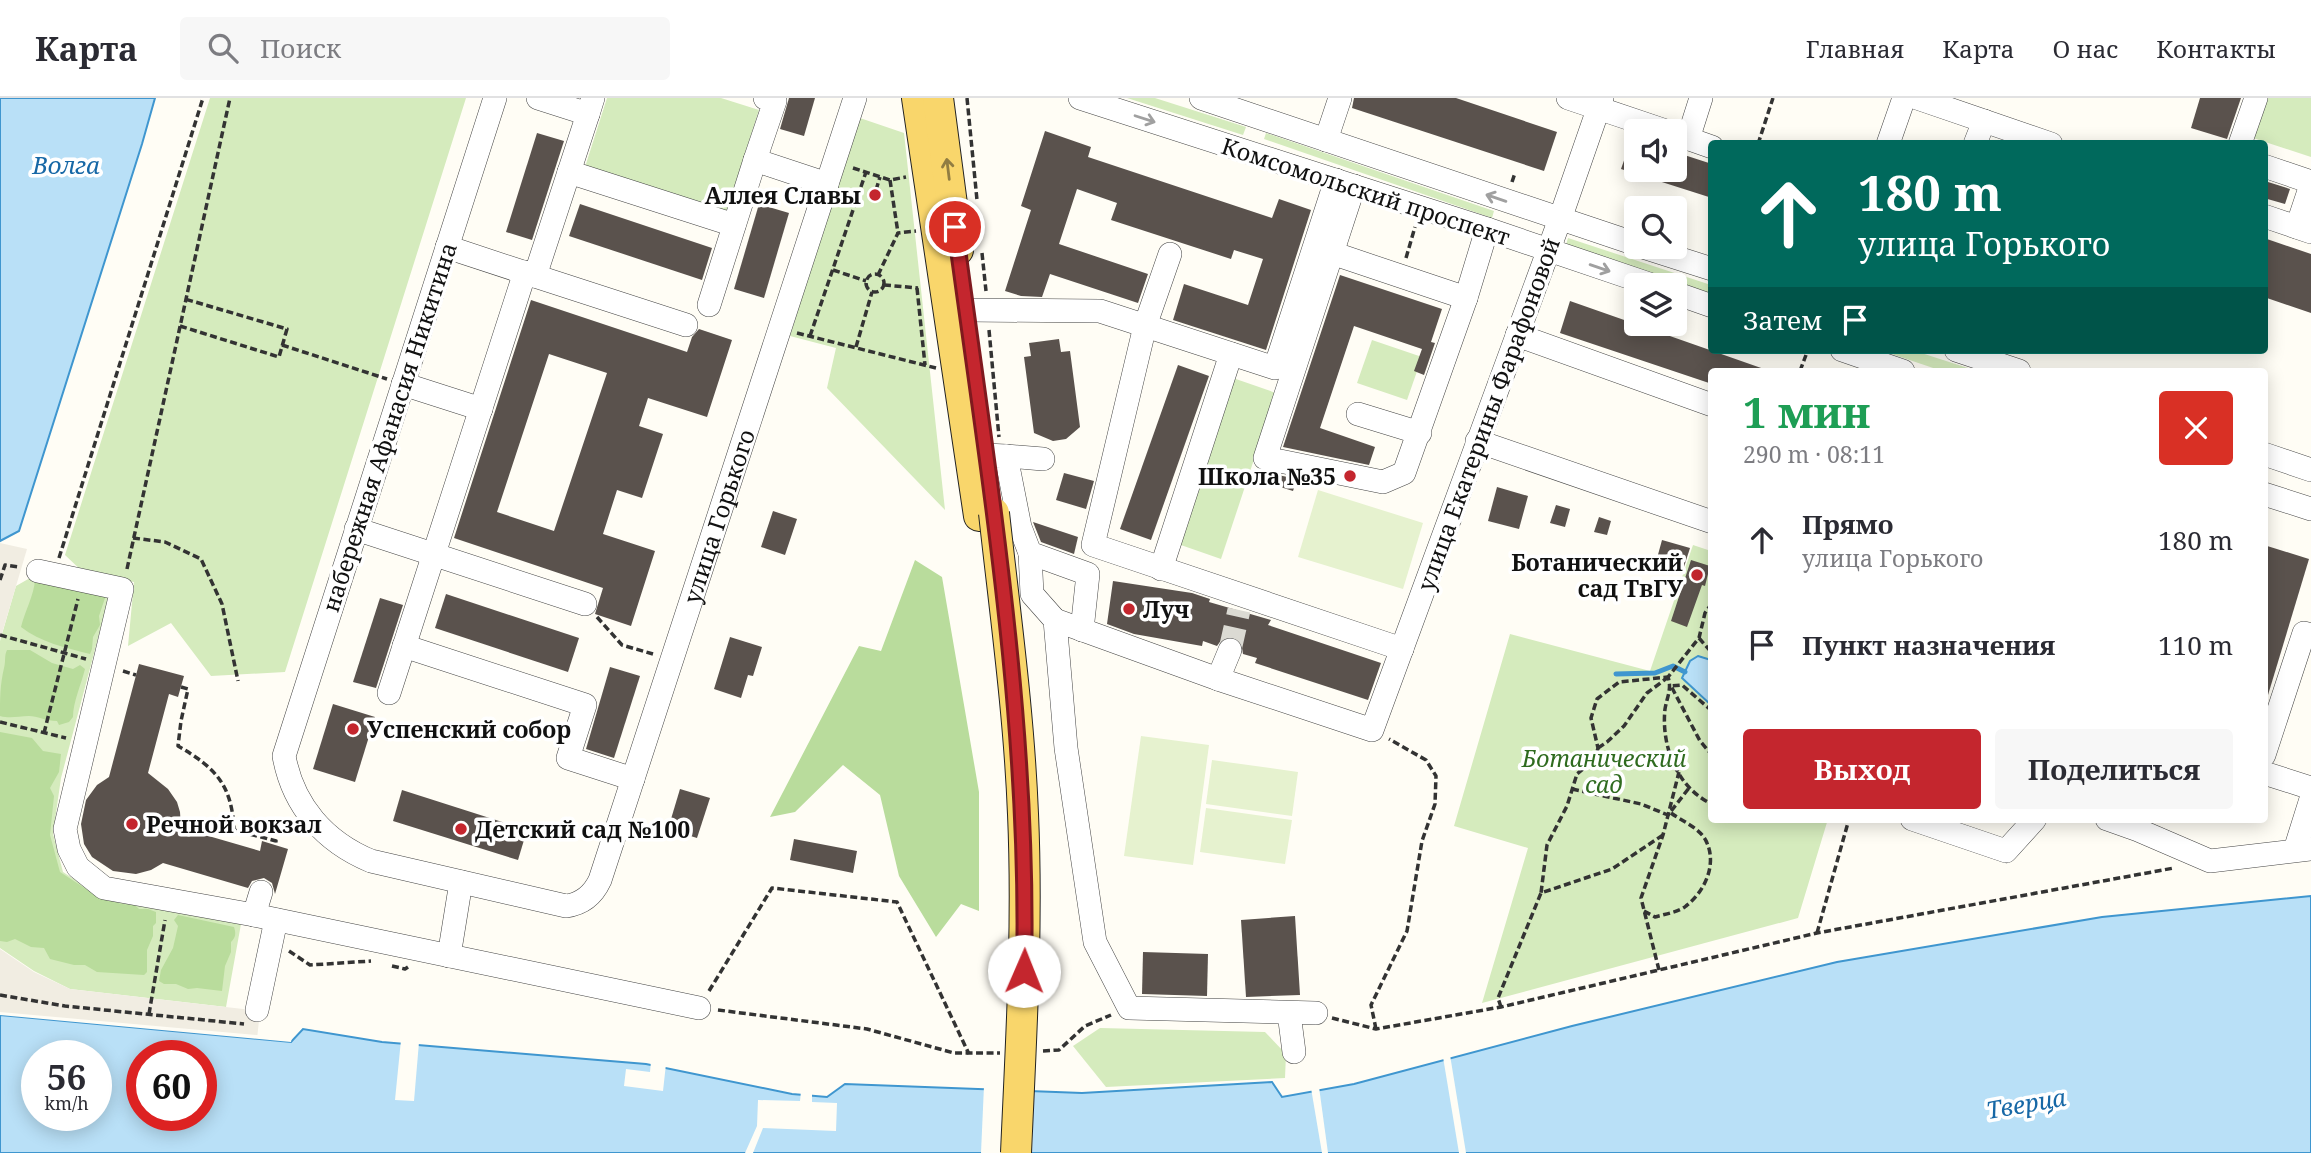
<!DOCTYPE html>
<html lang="ru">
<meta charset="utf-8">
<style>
body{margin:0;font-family:"Noto Serif",serif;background:#f7f7f7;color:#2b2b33;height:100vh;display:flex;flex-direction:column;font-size:26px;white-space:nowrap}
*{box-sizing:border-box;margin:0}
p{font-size:23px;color:#7c7c81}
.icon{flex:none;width:38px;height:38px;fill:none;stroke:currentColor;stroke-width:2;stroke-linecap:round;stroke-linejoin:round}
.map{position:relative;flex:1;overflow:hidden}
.sheet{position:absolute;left:1708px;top:270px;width:560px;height:455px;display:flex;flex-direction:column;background:#fff;border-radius:7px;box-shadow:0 4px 18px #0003}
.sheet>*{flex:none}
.top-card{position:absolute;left:1708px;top:42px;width:560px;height:214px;border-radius:7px;box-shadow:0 4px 18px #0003;background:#00695c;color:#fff;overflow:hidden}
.fabs{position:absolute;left:1624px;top:21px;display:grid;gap:14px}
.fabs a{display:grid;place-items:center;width:63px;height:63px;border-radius:7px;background:#fff;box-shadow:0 4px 18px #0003;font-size:35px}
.speed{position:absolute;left:21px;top:942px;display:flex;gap:14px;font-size:35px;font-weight:700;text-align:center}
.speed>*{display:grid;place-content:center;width:91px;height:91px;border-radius:50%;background:#fff;box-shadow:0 4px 18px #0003;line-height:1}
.speed small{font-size:18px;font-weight:400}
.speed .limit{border:10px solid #d22;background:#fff;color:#111}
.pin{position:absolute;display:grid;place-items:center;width:60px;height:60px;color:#fff;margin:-30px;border:4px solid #fff;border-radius:50%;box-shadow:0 2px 7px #0007}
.me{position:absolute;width:77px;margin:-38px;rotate:1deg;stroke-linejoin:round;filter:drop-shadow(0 0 5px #0008)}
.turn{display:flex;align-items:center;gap:24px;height:147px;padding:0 35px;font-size:32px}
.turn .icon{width:91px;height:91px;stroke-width:2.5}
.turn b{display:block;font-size:49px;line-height:60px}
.then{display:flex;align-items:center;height:66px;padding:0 35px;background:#0003;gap:14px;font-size:26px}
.round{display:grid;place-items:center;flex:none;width:74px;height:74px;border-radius:7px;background:#f7f7f7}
.head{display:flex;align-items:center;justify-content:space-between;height:119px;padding:0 35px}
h1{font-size:42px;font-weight:700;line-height:52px;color:#1e9e55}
.primary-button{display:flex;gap:14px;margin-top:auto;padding:14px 35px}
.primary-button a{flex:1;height:80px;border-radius:7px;background:#c4262e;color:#fff;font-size:28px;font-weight:700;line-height:80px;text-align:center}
.primary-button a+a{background:#f7f7f7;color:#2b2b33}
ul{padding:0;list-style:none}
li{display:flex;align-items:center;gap:21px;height:105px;padding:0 35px}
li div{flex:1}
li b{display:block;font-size:26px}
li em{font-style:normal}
header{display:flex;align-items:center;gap:42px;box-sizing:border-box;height:98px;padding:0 35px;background:#fff;border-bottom:2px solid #e1e1e2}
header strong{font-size:33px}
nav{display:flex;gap:38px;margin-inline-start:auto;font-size:24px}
.search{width:490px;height:63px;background:#f7f7f7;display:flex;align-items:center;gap:18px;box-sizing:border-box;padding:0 24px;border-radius:7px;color:#7c7c81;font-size:26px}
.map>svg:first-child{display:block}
</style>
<header>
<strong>Карта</strong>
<div class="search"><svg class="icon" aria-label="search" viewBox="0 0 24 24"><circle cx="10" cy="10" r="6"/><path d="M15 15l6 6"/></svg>Поиск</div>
<nav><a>Главная</a><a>Карта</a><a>О нас</a><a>Контакты</a></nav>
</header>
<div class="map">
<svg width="2311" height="1055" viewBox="0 0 2311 1055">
<rect width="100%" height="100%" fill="#fffdf5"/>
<g fill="#d5ebbd">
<polygon points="210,0 466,0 285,574 211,578 171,525 128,548 134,484 85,476 65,457"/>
<polygon points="607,0 721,0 759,12 726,115 585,69"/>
<polygon points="1127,0 1155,0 1246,29 1243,37"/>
<polygon points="2266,0 2311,0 2311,59 2253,40"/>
<polygon points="857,19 904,35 945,412 827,290 836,250 790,238"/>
<polygon points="1266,35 1494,113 1492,120 1264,41"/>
<polygon points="1568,140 1711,187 1711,196 1566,147"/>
<polygon points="1372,242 1422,259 1407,302 1357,285"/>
<polygon points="1880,252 1912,252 1971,271 1971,273 1942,273"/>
<polygon points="1233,280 1276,295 1221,461 1178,446"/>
<polygon points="1693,447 1711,453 1712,721 1828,721 1798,820 1482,905 1528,750 1454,728 1510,536 1650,573"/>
<polygon points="37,476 111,491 61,680 53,736 63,774 97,796 241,826 226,909 70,891 34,873 0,850 0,543 16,488"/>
<polygon points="1100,930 1265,934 1286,956 1285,980 1106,989 1073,948"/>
</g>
<g fill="#b9dc9c">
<polygon points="915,462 942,479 979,694 979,813 961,806 936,839 899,778 880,697 843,667 795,714 770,719 859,548 881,553"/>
<path d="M35,482L106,497L99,518L100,527L93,539L92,551L90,556C66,550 40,544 21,529C25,513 34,497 35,482Z"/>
<path d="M7,552H30L52,565L73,571L80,567L85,571C81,587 73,604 73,619L69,624L59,627L57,623C46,623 37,618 29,618C18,618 11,621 0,618C0,600 0,587 4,570C6,563 4,558 7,552Z"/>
<polygon points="0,634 32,640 43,653 61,656 59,674 50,690 54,698 50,737 60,774 97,798 122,806 135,807 139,811 148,811 156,814 156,825 153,828 153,838 147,852 147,874 144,877 97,874 85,867 74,867 50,861 44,850 31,849 15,841 7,844 0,843"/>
<path d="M178,817L234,829C236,835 236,839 231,844V854L225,868L222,893L197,890L188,891L176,886H164L159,883L161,872L173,850L178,828L174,822Z"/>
</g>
<g fill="#e6f2cf">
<polygon points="1318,392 1423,425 1403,491 1298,459"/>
<polygon points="1141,638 1209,647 1193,767 1124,758"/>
<polygon points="1212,662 1298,674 1292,718 1206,706"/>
<polygon points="1206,710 1292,722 1285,766 1200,754"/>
</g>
<g fill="#f1ede2">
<polygon points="0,445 27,451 0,542"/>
<polygon points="0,851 34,874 70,891 260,913 257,941 0,917"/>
</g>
<g fill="#b9e0f7" stroke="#3f96cf" stroke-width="2" fill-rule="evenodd">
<polygon points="0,0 155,0 142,46 19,433 0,443"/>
<polygon points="1698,558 1711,562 1711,607 1682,580 1690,563"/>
<path d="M2311,798V1055H0V917L291,944L303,931L382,944L646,966L792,996L827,999L845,986L1082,995L1272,984L1282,999L1354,986L1572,928L1837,864L2102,819ZM37,957H96V1017H37ZM142,957H201V1017H142Z"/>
</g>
<g fill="#fffdf5">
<polygon points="0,914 290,940 292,938 291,944 0,917"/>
<polygon points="401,942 419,944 414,1003 395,1002"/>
<polygon points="1450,957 1466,1055 1459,1055 1443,959"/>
<polygon points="651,963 666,966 663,993 624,988 626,971 650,974"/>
<polygon points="984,988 1034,990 1032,1055 981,1055"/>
<polygon points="1319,989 1328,1055 1322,1055 1311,990"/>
<polygon points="801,993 812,994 812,1004 837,1005 836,1033 763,1030 753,1055 745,1055 757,1028 758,1002 800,1003"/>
</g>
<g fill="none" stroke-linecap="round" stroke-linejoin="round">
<polyline stroke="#3f96cf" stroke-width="5" points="1616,576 1655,575 1673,568 1685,574"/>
</g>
<g fill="#5a524d" fill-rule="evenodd">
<polygon points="789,0 815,0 804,38 780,31"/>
<polygon points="1354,0 1456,0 1557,34 1544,73 1352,10"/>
<polygon points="2200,0 2241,0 2227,41 2191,30"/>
<polygon points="1045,33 1091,49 1088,59 1272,120 1279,101 1311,112 1266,252 1173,222 1184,186 1248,207 1263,161 1234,152 1231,161 1111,122 1117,105 1077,91 1059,146 1148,176 1138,205 1050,176 1042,199 1021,198 1005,193 1031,112 1021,108"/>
<polygon points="537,35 564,43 532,142 506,134"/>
<polygon points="1633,37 1636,38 1636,72 1675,72 1675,54 1712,66 1712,100 1621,71"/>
<polygon points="2268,84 2290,91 2285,106 2264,100"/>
<polygon points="580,106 712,150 702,182 569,138"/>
<polygon points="759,106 789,115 764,200 734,191"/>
<polygon points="2264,140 2311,156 2311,215 2264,199"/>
<polygon points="1340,177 1442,211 1431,244 1435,245 1424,277 1414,273 1422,251 1354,228 1320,330 1375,349 1369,367 1283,349"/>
<path d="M531,202L687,254L692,239L699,231L732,242L707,319L648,300L639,328L663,336L642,400L617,392L603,436L655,453L631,528L595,516L603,490L454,440ZM549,256L607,275L554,433L497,414Z"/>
<polygon points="1570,203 1764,271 1764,273 1712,273 1712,286 1560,235"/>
<polygon points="1059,241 1061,254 1070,253 1080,329 1066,341 1053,343 1034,335 1024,259 1031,258 1029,245"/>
<polygon points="1178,267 1209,278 1151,442 1120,431"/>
<polygon points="1064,375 1094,383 1086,411 1056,402"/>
<polygon points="1278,377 1297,381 1293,393 1274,387"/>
<polygon points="1497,389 1528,398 1519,431 1488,423"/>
<polygon points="1556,407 1570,411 1565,429 1550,425"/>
<polygon points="773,413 797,421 785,457 761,449"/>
<polygon points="1599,419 1611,423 1607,437 1594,434"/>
<polygon points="1033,424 1078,439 1074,456 1041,444"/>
<polygon points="1662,442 1690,450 1683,472 1656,464"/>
<polygon points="2264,447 2309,461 2268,597 2264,596"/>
<polygon points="1691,462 1710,468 1705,488 1702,487 1687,529 1671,523"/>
<polygon points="1113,483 1192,495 1210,501 1209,504 1271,522 1268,527 1381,565 1368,602 1255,565 1257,560 1243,556 1241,544 1235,539 1222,541 1217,548 1203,543 1202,548 1134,536 1107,526"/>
<polygon points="446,496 579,540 568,574 435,530"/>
<polygon points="380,500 403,507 376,590 353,584"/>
<polygon points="730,539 762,549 753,578 748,577 741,600 714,591"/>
<polygon points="139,566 184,578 178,599 169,596 148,675 168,691 177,704 180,714 181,730 260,753 262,743 288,751 275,796 272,785 264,780 252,783 248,790 163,765 151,772 136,776 113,773 92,759 84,746 81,726 86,702 97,687 109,679"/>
<polygon points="610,569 640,578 614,660 586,651"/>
<polygon points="333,606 375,619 355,684 313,671"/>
<polygon points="680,691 710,700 697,740 668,731"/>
<polygon points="402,692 527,732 518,762 393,723"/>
<polygon points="794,741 857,753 853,775 790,762"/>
<polygon points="1295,818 1300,897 1246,899 1241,822"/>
<polygon points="1143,854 1208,856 1207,898 1142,896"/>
</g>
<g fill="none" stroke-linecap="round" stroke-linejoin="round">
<polyline stroke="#dbdad3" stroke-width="23" stroke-dasharray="23 11" stroke-linecap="butt" points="1230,552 1239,512"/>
<defs>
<g id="minor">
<path id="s1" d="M495,0L284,658C293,708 325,744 371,763L566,808C582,806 593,797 600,782L855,0"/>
<polyline points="538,0 588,16 593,0"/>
<polyline points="1080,0 1487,131 1652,187"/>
<polyline points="1201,0 1636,146"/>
<polyline points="1568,0 1666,33"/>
<polyline points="1917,0 2051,46"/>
<polyline points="1675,36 1712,49"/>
<polyline points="1688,41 1701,0"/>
<polyline points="1326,42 1340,0"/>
<polyline points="1888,46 1904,0"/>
<polyline points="1975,46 1984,23"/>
<polyline points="2240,46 2256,0"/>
<polyline points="755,62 775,3 765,0"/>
<polyline points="2264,68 2311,84"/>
<polyline points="569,74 734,127"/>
<polyline points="1354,88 1265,360 1383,384 1404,375 1466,200 1487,131"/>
<polyline points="2264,118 2311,134"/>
<polyline points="2297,129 2311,87"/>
<polyline points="447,149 535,178 588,16"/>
<polyline points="1643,149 1712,171"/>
<polyline points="1332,155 1466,200"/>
<polyline points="1170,156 1145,228 1093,447 1402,551"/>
<polyline points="535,178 686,227"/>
<polyline points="1675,195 1712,208"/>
<polyline points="709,207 755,62 827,86"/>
<polyline points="966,212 1100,213 1275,270 1336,82"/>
<polyline points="1517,237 1712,307"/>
<polyline points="1842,252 1903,273"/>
<polyline points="1956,252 2019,273"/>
<polyline points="403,286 481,311"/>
<polyline points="1358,316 1420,335"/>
<polyline points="1477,343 1712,424"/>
<polyline points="2264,356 2311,372"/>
<polyline points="986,357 1006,358 1020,429 1030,455 1088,476 1082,532"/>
<polyline points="1006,358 1043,361"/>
<polyline points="2264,396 2311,411"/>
<polyline points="356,431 585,506"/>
<polyline points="1030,455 1032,496 1055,522 1066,650 1095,844 1129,910 1316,915"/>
<polyline points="1161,471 1231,256"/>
<polyline points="38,473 122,491 65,731 69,751 78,769 104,790 254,817 261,794"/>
<polyline points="1055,522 1218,581 1372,632 1560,121 1602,0"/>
<polyline points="404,548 585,607 568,660 633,681"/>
<polyline points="1218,581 1230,552"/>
<polyline points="389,595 525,174"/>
<polyline points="2264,657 2304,535 2311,537"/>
<polyline points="2264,675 2311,690"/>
<polyline points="1912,721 2006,753 2035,721"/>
<polyline points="2107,721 2138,732 2210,763 2311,751"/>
<polyline points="2295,752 2311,701"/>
<polyline points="254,817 699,910"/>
<polyline points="449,858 461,784"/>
<polyline points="257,912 276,822"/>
<polyline points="1289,915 1294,954"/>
</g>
<g id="major">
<polyline points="917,0 979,418"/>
<polyline points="938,0 958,152"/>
</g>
</defs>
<use href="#minor" stroke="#444" stroke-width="24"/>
<use href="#major" stroke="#222" stroke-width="32"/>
<g stroke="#333" stroke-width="3.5" stroke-dasharray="7 3.5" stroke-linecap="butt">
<polyline points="967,0 977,102"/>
<polyline points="1758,46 1773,0"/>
<polyline points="853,70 890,82 906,79"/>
<polyline points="890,82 898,135"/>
<polyline points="1512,84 1515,75"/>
<polyline points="876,92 880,79"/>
<polyline points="982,155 986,193"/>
<polyline points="1406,160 1415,129"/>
<polyline points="833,172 866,183"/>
<circle cx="875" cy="185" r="9"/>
<polyline points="878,177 898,135 916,133"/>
<polyline points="884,187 918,190"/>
<polyline points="917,190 925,267"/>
<polyline points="180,228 279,259 287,231 185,201"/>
<polyline points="989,232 999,339"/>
<polyline points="797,235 936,270"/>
<polyline points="810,238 866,74"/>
<polyline points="282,247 387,281"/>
<polyline points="856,249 872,194"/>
<polyline points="1800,273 1806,257"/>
<polyline points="133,440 165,444 201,461 222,506 238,583"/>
<polyline points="59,460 203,0"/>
<polyline points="127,471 230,0"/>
<polyline points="0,482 5,467 19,469"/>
<path d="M1712,505L1705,515L1699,540L1668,579C1672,591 1667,599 1665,611C1661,648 1677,690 1712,706"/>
<polyline points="597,519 622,547 653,556"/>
<polyline points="0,537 86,561"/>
<polyline points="1699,540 1712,555"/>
<polyline points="123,573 136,577"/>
<path d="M181,589L188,591L181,623L178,648C216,670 232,687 234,732L276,743L275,747"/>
<polyline points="1712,613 1682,587 1671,588 1700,643 1712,657"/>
<polyline points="0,624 66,640"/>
<polyline points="44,635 78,501"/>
<polyline points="1598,650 1607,644 1624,628 1647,595 1667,580"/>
<polyline points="1572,691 1641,706 1668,717 1689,690"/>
<polyline points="1663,737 1612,771 1541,795 1547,747 1567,708 1577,676 1595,661 1598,650 1591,620 1597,601 1619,584 1668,579"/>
<path d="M1644,813L1655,819C1665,816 1679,814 1686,808C1704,794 1717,768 1707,745C1701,730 1683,724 1671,715"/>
<polyline points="1817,835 1849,721"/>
<polyline points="289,853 310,867 371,863"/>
<polyline points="392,868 405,871 408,869"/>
<polyline points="1659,872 1641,800 1663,737 1679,674"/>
<polyline points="709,893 772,790 897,804 969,956"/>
<polyline points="0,897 65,908 244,926"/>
<polyline points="1501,909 1498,900 1541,795"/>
<polyline points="718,912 867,931 954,955 1000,955"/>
<polyline points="149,916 165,822"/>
<polyline points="1332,920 1376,931 1501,909 1817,835 2174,770"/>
<polyline points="1376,931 1371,907 1407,833 1422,743 1435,706 1436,678 1426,662 1389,641"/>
<polyline points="1043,953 1059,952 1085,928 1111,917"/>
</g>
<use href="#minor" stroke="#fff" stroke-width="23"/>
<use href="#major" stroke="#f9d66b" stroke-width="30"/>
<defs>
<path id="major-bridge" d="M994,415C1005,515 1019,615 1023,716C1028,829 1021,942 1016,1055"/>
</defs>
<use href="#major-bridge" stroke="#222" stroke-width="32" stroke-linecap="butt"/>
<use href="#major-bridge" stroke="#f9d66b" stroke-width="30"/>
</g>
<defs><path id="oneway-shaft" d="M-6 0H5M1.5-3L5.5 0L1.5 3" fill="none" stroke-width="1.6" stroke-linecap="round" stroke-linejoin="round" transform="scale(1.75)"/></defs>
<g stroke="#a0a0a0">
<use href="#oneway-shaft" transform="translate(1145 21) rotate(18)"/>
<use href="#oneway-shaft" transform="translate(1496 100) rotate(-161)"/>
<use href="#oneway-shaft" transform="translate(1600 170) rotate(19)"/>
</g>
<use stroke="#917d42" href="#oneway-shaft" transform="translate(948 71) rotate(-97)"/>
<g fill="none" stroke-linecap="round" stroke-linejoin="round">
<defs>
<path id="route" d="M955,129C988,376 1030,623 1024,873"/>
</defs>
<use href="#route" stroke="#7f191e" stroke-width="18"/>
<use href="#route" stroke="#c4262e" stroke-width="12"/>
</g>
<g fill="#c4262e" stroke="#fff" stroke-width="2.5">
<circle cx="875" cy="97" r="7"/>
<circle cx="1350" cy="378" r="7"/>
<circle cx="1697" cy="477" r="7"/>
<circle cx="1129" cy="511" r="7"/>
<circle cx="353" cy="631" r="7"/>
<circle cx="132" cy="726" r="7"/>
<circle cx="461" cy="731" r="7"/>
</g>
<g text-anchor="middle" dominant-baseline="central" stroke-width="7" stroke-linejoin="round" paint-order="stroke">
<g font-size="23" fill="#111" stroke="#fff">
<text transform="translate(1366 93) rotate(18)">Комсомольский проспект</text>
<text transform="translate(1488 316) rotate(-70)">улица Екатерины Фарафоновой</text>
<text transform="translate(389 329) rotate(-72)">набережная Афанасия Никитина</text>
<text stroke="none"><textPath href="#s1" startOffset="1461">улица Горького</textPath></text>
</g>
<g font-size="23" font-weight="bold" fill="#111" stroke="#fff" text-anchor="start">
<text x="861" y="97" text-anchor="end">Аллея Славы</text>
<text x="1336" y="378" text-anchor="end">Школа №35</text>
<text x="1683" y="464" text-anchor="end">Ботанический<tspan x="1683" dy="26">сад ТвГУ</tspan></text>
<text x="1143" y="511">Луч</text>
<text x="367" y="631">Успенский собор</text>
<text x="146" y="726">Речной вокзал</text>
<text x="475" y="731">Детский сад №100</text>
</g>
<g font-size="23" font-style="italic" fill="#2f6b1f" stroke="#fff">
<text x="1604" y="660">Ботанический<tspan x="1604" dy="26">сад</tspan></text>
</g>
<g font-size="24" font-style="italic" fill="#1768a6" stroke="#fff">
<text x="66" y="66">Волга</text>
<text transform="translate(2026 1005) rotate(-10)">Тверца</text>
</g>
</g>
</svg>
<div class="fabs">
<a><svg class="icon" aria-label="sound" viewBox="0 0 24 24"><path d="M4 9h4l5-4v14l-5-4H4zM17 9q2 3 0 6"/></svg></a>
<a><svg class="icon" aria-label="search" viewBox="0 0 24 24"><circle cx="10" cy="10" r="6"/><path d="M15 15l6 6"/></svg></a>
<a><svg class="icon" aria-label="layers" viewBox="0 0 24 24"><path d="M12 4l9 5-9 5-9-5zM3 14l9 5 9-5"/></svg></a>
</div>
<div class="speed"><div>56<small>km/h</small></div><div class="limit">60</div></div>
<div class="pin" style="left:955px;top:129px;background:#d93025"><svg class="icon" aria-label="arrive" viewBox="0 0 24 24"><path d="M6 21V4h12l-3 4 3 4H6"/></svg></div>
<svg class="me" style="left:1024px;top:873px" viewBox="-20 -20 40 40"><circle r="19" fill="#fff"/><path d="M0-13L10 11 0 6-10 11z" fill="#c4262e"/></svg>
<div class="top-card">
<div class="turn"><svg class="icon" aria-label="ahead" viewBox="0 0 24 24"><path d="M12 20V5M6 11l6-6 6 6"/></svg><div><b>180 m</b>улица Горького</div></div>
<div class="then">Затем<svg class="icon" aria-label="arrive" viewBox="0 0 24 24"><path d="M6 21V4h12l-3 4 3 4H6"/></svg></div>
</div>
<section class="sheet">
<div class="head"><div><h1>1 мин</h1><p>290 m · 08:11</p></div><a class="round" style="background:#d93025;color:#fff"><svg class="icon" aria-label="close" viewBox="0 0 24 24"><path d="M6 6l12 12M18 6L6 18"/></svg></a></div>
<ul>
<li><svg class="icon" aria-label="ahead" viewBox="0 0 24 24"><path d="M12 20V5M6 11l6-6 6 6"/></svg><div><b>Прямо</b><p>улица Горького</p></div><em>180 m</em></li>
<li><svg class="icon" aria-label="arrive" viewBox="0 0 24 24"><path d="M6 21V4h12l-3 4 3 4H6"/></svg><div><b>Пункт назначения</b></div><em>110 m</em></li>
</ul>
<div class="primary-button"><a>Выход</a><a>Поделиться</a></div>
</section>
</div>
